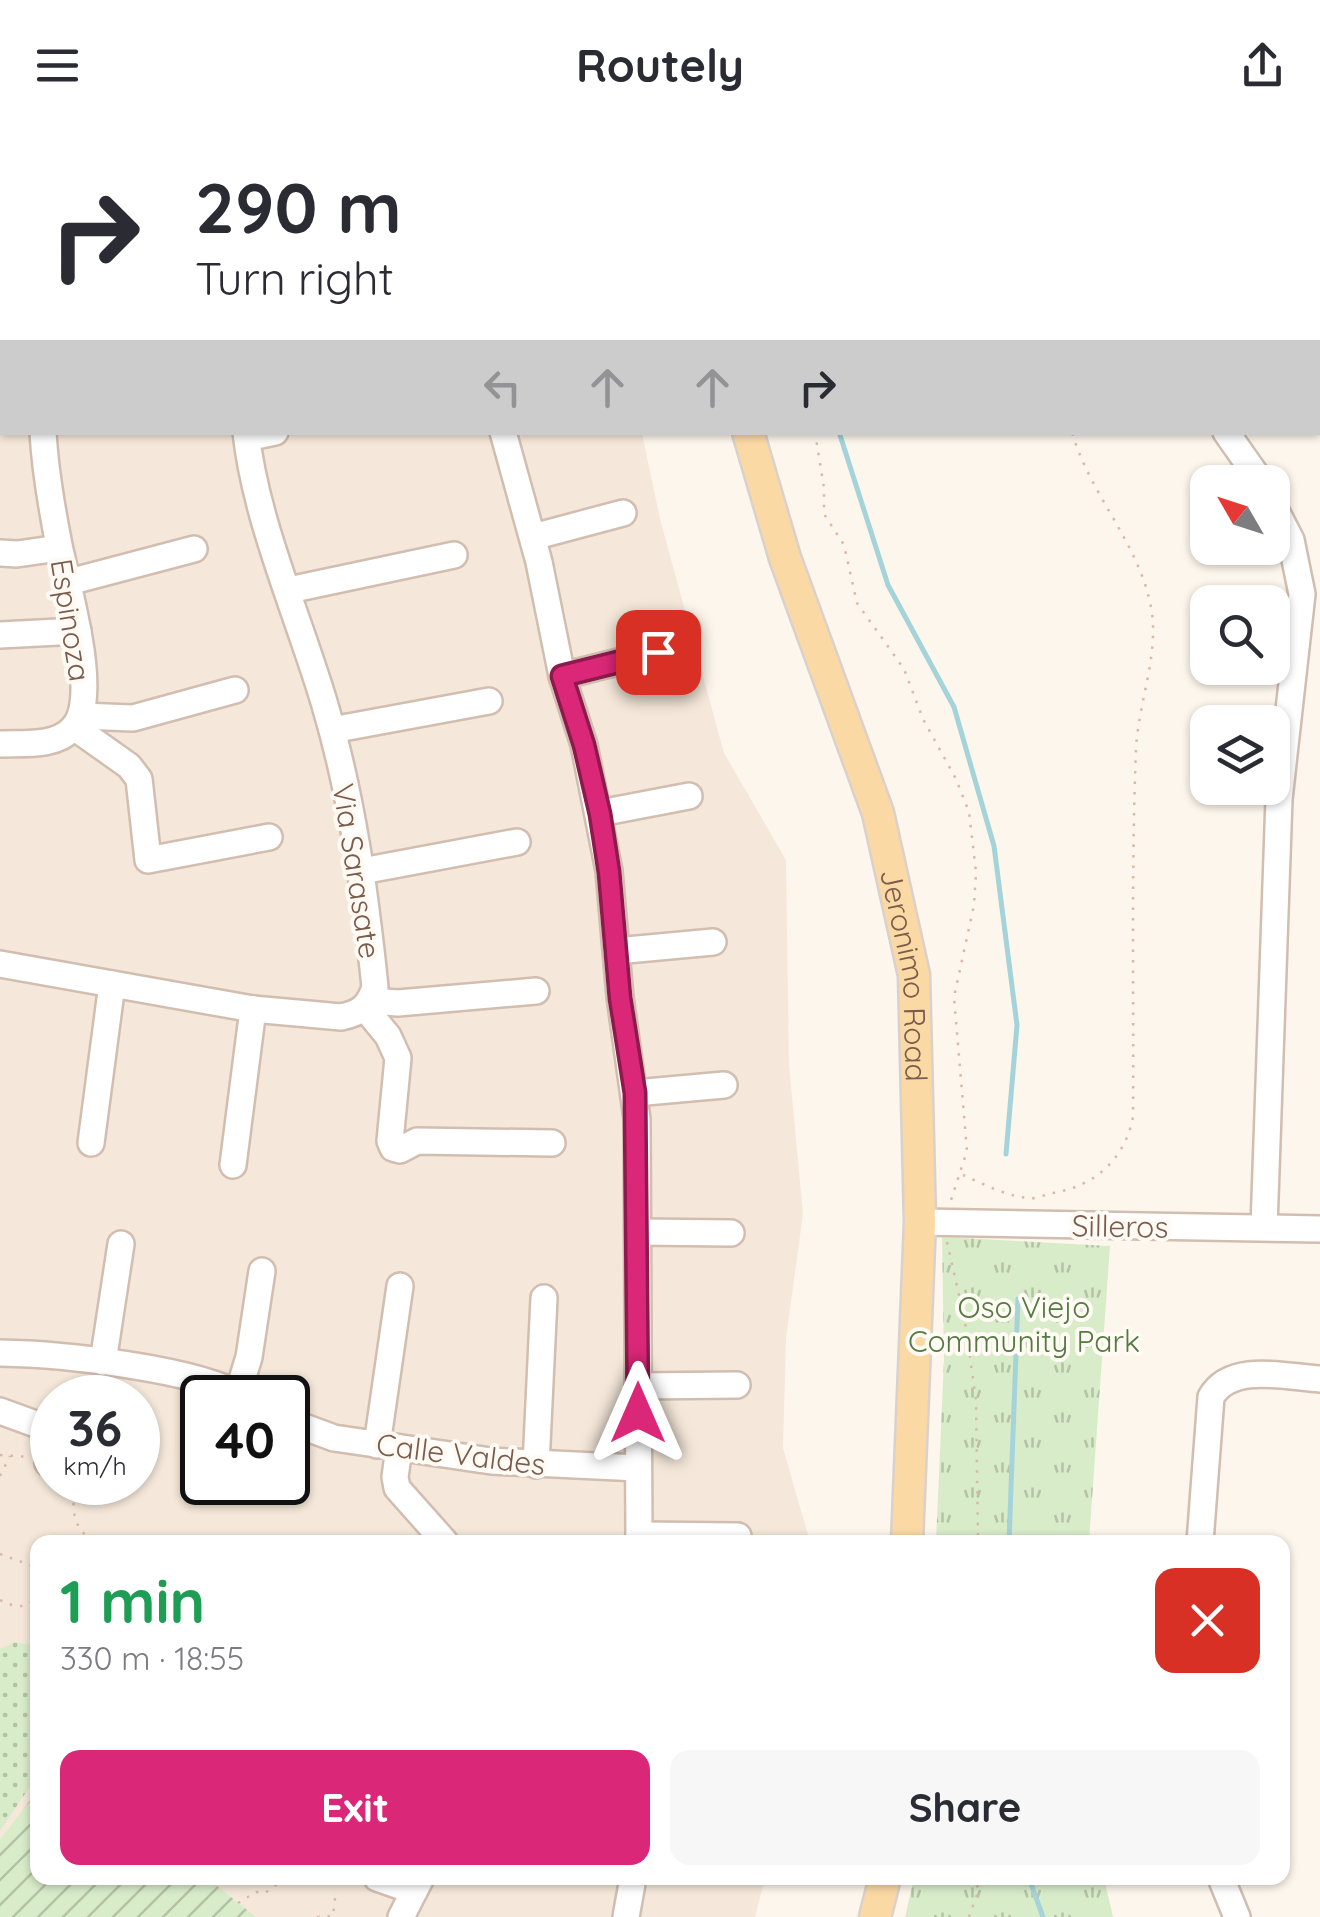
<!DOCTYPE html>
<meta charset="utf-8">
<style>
body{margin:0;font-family:Quicksand,sans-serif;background:#f7f7f7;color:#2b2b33;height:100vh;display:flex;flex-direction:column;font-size:38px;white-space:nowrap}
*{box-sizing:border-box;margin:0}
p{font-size:32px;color:#7c7c81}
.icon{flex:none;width:55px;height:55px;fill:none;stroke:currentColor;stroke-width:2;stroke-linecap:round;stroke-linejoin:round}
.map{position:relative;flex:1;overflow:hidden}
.side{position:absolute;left:30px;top:1405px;width:1260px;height:350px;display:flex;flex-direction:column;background:#fff;border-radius:20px;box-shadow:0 2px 8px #0004}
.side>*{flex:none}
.banner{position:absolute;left:0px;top:0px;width:1320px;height:305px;box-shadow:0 2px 8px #0004;background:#fff;color:#2b2b33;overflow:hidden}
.needle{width:65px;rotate:309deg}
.controls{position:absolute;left:1190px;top:335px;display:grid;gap:20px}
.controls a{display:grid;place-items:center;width:100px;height:100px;border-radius:20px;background:#fff;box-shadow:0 2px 8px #0004;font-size:50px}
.speed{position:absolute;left:30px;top:1245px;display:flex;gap:20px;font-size:50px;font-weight:700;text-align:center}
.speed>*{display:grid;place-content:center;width:130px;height:130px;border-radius:50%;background:#fff;box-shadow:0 2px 8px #0004;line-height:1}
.speed small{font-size:25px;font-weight:400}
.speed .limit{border:5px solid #111;border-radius:15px;background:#fff;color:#111}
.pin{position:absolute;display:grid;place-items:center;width:85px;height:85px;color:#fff;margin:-42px;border-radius:20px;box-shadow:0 5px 15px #0006}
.me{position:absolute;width:110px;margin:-55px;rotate:0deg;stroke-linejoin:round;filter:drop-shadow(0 0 8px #0008)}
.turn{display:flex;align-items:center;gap:35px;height:210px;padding:0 30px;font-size:45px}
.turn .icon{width:130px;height:130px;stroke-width:2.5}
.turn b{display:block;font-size:70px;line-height:85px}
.lanes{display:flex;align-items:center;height:95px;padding:0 30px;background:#0003;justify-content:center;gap:50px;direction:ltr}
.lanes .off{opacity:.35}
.round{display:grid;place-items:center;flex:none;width:105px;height:105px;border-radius:20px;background:#f7f7f7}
.summary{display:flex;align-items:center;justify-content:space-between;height:170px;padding:0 30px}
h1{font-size:60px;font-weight:700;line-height:75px;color:#1e9e55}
.cta{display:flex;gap:20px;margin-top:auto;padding:20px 30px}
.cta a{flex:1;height:115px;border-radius:20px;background:#db2777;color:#fff;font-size:40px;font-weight:700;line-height:115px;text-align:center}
.cta a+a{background:#f7f7f7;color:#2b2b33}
header{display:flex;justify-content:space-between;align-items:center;height:130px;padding:0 30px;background:#fff;font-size:45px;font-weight:700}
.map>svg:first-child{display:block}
</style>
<header><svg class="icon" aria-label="menu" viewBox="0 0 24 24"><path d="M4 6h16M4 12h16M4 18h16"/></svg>Routely<svg class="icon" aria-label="share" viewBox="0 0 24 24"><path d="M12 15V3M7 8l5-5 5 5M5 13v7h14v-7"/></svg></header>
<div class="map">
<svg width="1320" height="1787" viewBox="0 0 1320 1787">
<defs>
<pattern id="grass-dots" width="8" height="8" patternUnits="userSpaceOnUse" patternTransform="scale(2.5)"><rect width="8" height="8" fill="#d8ecc9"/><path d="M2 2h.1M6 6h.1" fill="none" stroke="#b4c2a5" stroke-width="1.8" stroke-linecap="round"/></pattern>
<pattern id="park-tufts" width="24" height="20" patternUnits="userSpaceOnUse" patternTransform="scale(2.5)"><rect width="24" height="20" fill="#d8ecc9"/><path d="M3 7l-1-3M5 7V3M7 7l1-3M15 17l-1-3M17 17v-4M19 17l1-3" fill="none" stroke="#b4c2a5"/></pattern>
<pattern id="garden-furrows" width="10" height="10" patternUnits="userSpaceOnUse" patternTransform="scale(2.5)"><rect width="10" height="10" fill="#d8ecc9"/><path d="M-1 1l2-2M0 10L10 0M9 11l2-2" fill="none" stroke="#b4c2a5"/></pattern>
</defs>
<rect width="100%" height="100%" fill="#fdf6ec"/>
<path fill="#f5e8da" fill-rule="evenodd" d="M0,0H596L597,2H2V302L642,303L660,389L724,623L786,730L789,935L803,1084L786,1208L783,1318L810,1412H38V1748H765L755,1787H0ZM52,1268H138V1352H52ZM202,1268H288V1352H202Z"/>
<polygon fill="url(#grass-dots)" points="15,1512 37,1516 37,1646 0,1701 0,1519"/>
<g fill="url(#park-tufts)">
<polygon points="942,1107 1110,1116 1089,1412 936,1412 944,1229"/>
<polygon points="914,1748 1104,1748 1113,1787 905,1787"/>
</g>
<polygon fill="url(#garden-furrows)" points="37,1661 38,1748 207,1748 256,1787 0,1787 0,1710"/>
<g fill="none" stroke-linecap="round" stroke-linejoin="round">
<g stroke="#a5d3da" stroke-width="5">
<polyline points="827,2 827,0"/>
<polyline points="839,302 888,455 954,577 994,716 1017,895 1006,1024"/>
<polyline points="1009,1412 1018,1169"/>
<polyline points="1029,1748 1043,1787"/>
</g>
<defs>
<g id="minor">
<polyline points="173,0 174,2"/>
<polyline points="342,0 342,2"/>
<polyline points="72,2 72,0"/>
<polyline points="1211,2 1212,0"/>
<polyline points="0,134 2,135"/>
<polyline points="1320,148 1320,153"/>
<polyline points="0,281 2,281"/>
<polyline points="503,302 539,432 562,546 584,615 609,741 620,867 637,989 639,1412"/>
<polyline points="1226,302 1261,352"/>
<polyline points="247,308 275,302"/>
<polyline points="533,407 623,383"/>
<polyline points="0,423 17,424 59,418"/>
<polyline points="69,452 194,419"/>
<polyline points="289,460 454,425"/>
<polyline points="0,505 78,501"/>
<polyline points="562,546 658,522"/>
<polyline points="81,586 133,588 235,560"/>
<polyline points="74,597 129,636 139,649 148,730 269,707"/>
<polyline points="332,600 489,571"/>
<path d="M0,614C24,613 56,617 73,598C102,567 65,449 58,410C51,374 45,339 43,302"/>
<polyline points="600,683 689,666"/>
<polyline points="362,741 517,712"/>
<polyline points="616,821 713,812"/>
<path d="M0,834L253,879L341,887C361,883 369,876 375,857C365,761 352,665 324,572C299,488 255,389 246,302"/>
<polyline points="371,871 398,873 536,861"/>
<polyline points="365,878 388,906 398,928 390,1011 393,1018 400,1020 417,1011 552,1013"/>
<polyline points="635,963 724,955"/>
<polyline points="91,1013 112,854"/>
<polyline points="233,1035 253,879"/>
<polyline points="920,1092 1320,1099"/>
<polyline points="1264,1097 1279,669 1302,464 1291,410 1272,373"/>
<polyline points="638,1102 731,1103"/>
<path d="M0,1223C60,1224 196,1238 246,1268"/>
<polyline points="103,1232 121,1114"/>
<polyline points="638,1256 737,1255"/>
<polyline points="238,1263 249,1227 262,1141"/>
<polyline points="0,1281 52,1300"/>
<polyline points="288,1291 334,1308 491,1331 638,1338"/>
<polyline points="377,1315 400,1156"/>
<polyline points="399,1318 395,1347 397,1358 445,1412"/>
<polyline points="48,1333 52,1324"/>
<polyline points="536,1335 544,1168"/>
<polyline points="639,1405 738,1406"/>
<path d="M1200,1412L1211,1267C1231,1232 1286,1247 1320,1249"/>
<polyline points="377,1748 414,1761"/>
<polyline points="1221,1748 1237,1787"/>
<polyline points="401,1787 421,1748"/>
<polyline points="626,1787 633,1748"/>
</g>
<g id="major">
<polyline points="710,0 710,2"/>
<path id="s1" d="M748,302L785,428L878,683L914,845L920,1092L907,1412"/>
<polyline points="875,1787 885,1748"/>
</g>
</defs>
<use href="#minor" stroke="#d1beb0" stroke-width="30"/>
<use href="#major" stroke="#dad1cd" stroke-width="35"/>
<g stroke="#d9b8a5" stroke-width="2.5" stroke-dasharray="2.5 8" stroke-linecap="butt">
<polyline points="774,2 774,0"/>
<polyline points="1048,2 1048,0"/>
<polyline points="815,302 824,358 824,384 844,415 857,473 904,539 923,589 956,649 969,682 976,742 974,775 954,867 967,1021 951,1070"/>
<path d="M963,1045C983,1054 1008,1067 1030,1068C1037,1069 1046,1064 1053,1063C1095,1056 1125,1029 1133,987C1134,865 1131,742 1136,619C1138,575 1158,528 1152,483C1142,416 1090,366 1072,302"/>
<polyline points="947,1112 965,1192 976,1270 978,1412"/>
<polyline points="0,1325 30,1327"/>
<polyline points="0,1346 10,1326"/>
<path d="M75,1352C72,1378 71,1398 95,1412"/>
<polyline points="180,1412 217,1412"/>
<polyline points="0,1424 38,1438"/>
<path d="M0,1470C15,1478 28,1480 38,1464"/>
<polyline points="238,1773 256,1762 265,1763 284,1749"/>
<polyline points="317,1787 333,1786 336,1760"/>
<polyline points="969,1787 979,1759 972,1748"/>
</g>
<use href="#minor" stroke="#fff" stroke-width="25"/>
<use href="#major" stroke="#fbd9a5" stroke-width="30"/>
</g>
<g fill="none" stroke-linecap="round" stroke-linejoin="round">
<defs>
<polyline id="route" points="638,1283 635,963 620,868 609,742 600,684 584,615 562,546 658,522"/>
</defs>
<use href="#route" stroke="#8e194d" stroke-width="25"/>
<use href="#route" stroke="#db2777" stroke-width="18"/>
</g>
<g text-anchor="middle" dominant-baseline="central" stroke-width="8" stroke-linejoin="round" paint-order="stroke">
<g font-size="30" fill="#7a5c4d" stroke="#fffaf3">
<text transform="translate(71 490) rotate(81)">Espinoza</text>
<text transform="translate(357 741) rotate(81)">Via Sarasate</text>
<text stroke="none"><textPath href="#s1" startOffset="568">Jeronimo Road</textPath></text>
<text transform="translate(1120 1096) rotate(1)">Silleros</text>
<text transform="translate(461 1324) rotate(7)">Calle Valdes</text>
</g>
<g font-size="30" fill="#537a41" stroke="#fffaf3">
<text x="1024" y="1177">Oso Viejo<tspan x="1024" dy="34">Community Park</tspan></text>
</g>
</g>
</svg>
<div class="controls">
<a><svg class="needle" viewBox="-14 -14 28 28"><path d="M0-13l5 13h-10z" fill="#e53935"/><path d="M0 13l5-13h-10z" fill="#7c7c81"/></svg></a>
<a><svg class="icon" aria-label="search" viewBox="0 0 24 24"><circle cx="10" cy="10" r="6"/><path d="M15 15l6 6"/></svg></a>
<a><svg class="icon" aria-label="layers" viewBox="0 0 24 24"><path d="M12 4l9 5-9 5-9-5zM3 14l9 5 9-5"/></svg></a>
</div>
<div class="speed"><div>36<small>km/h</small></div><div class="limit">40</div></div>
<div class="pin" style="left:658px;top:522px;background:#d93025"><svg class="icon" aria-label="arrive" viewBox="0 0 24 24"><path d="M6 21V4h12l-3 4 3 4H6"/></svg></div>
<svg class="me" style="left:638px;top:1283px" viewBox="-20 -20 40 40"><path d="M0-17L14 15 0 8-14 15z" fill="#db2777" stroke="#fff" stroke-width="4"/></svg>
<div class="banner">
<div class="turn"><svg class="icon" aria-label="right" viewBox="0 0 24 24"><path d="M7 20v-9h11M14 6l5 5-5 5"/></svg><div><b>290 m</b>Turn right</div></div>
<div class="lanes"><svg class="icon off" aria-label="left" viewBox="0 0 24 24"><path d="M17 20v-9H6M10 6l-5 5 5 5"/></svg><svg class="icon off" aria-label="ahead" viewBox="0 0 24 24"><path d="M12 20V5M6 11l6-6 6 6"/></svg><svg class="icon off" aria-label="ahead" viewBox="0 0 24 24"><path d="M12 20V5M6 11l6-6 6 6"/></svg><svg class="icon" aria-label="right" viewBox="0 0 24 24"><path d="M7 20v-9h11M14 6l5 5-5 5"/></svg></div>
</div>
<section class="side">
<div class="summary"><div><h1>1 min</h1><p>330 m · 18:55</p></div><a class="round" style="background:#d93025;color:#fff"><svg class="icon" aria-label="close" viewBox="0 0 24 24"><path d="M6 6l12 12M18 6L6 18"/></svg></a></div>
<div class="cta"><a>Exit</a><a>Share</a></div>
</section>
</div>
